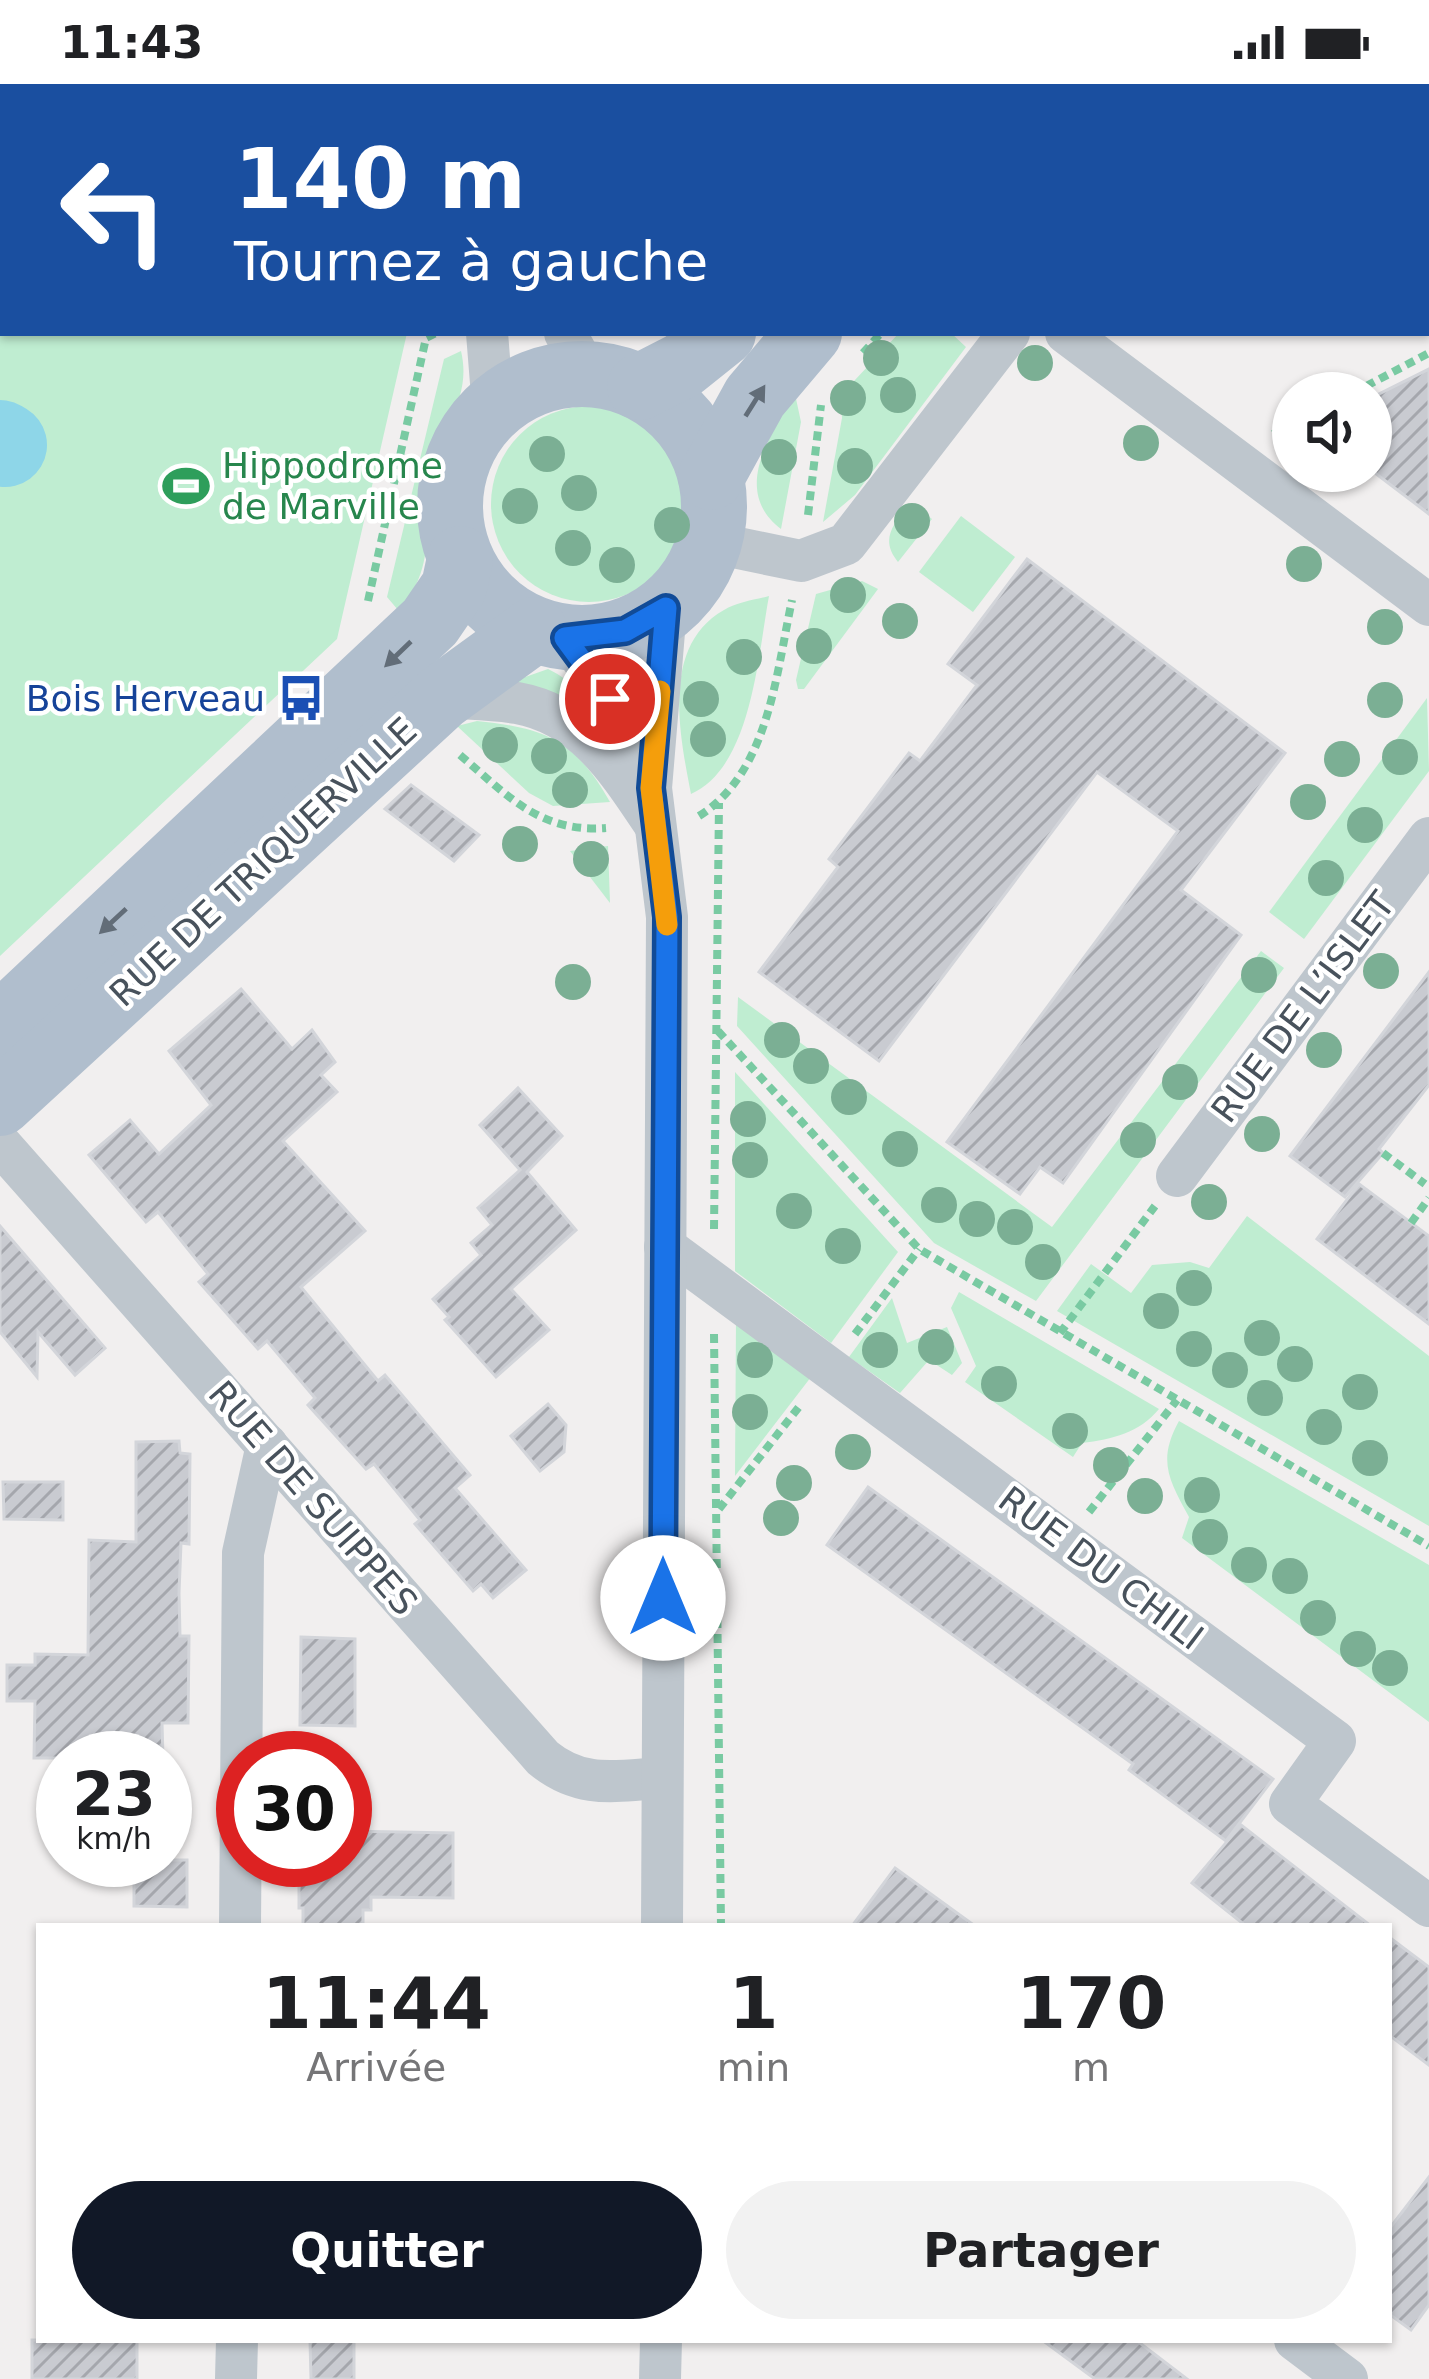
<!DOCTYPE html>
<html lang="fr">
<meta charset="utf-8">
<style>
body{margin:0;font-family:"DejaVu Sans",sans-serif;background:#f2f2f2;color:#202124;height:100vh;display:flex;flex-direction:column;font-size:45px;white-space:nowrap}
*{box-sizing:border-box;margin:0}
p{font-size:39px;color:#757577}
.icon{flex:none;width:66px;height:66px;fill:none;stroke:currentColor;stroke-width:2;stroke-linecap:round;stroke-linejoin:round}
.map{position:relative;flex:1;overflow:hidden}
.drawer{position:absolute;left:36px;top:1839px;width:1356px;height:420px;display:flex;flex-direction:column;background:#fff;border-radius:0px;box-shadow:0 3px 9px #0004}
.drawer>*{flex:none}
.hud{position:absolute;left:0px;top:0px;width:1431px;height:252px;box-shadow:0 3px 9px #0004;background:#1a4fa0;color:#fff;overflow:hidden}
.buttons{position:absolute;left:1272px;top:288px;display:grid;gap:24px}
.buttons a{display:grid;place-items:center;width:120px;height:120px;border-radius:50%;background:#fff;box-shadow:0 3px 9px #0004;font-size:60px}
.speed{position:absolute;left:36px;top:1647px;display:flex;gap:24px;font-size:60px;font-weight:700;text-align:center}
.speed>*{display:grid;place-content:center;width:156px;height:156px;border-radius:50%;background:#fff;box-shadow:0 3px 9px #0004;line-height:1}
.speed small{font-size:30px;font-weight:400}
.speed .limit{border:18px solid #d22;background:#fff;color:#111}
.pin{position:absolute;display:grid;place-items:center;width:102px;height:102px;color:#fff;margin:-51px;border:6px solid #fff;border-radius:50%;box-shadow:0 3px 12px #0007}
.me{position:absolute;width:132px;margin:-66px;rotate:0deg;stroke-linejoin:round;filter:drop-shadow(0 0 9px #0008)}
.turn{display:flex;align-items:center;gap:42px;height:252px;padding:0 36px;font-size:54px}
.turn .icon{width:156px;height:156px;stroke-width:2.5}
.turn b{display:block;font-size:84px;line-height:102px}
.eta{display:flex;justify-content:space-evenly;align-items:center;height:204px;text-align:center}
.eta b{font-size:72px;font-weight:600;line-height:84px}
.action{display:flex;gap:24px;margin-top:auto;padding:24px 36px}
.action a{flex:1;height:138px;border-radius:72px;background:#111827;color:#fff;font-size:48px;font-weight:600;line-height:138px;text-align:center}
.action a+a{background:#f2f2f2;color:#202124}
.status{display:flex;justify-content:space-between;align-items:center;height:84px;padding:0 60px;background:#fff;direction:ltr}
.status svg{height:33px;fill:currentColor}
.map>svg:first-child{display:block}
</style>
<div class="status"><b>11:43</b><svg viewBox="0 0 49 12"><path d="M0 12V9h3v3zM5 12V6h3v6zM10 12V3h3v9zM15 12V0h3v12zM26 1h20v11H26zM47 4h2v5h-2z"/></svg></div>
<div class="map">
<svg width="1429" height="2295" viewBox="0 0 1429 2295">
<defs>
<pattern id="building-hatch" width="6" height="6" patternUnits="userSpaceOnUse" patternTransform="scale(3)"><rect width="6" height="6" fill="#c9cbd1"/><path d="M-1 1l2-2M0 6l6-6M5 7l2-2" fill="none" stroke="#a5a7ad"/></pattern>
</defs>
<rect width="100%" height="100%" fill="#f1efef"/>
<g fill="#bfedd1">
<polygon points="0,0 305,3 3,3 3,249 407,249 337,555 0,872"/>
<polygon points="899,249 951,249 966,263 855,411 823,438 842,334 840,312"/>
<path d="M461,267C472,313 443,340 434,383C422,433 439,485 398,526L387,513L444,275Z"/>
<path d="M795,310L801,338L781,445C731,407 770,351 795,310Z"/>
<circle cx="589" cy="420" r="98"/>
<path d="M911,419L932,435L898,478C879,455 894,439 911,419Z"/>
<polygon points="961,432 1015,473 973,528 919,488"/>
<polygon points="862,497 878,505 804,605 798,605 796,596 816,510"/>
<path d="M769,512C758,570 752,683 691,710C680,652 660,562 724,526C737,518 754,516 769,512Z"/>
<path d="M548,585C572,596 585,614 599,636L511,598Z"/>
<polygon points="1427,614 1429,687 1304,855 1269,828"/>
<path d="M477,637C546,644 575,656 610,718L553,722L529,709L457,642Z"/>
<polygon points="608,762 610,819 570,767"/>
<polygon points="1261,867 1284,884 1036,1217 934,1159 737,942 738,913 1052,1143"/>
<polygon points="735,988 898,1168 831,1259 735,1187"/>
<polygon points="1247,1132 1429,1272 1429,1442 1057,1227 1091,1180 1131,1209 1152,1181 1190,1178 1209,1184"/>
<path d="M959,1208L1159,1325C1139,1349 1113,1355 1082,1359L1073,1373L965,1298L976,1282L951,1224Z"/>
<polygon points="892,1214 907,1259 947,1243 962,1279 952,1291 929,1276 900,1309 849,1273"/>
<polygon points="736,1236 811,1293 735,1392"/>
<path d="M1179,1337L1429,1481V1638L1182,1454L1189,1433C1169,1396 1157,1377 1179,1337Z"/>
</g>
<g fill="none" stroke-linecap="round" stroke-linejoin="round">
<polyline stroke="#8ed6e8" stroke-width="84" points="0,358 5,361"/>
</g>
<g fill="url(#building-hatch)" stroke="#d3d5da" stroke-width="3">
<polygon points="1429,285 1429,430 1371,386 1371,314"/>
<polygon points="1027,475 1285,669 1181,806 1241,851 1063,1099 1040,1083 1020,1110 947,1058 1178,747 1097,688 879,977 759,888 838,783 829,775 909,669 920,677 977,601 948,580"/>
<polygon points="411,701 479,751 454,777 385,725"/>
<polygon points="1429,888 1429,1001 1379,1065 1383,1069 1345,1113 1290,1072"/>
<polygon points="241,905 292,965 312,946 335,978 321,991 337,1008 283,1057 365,1147 301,1203 378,1297 385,1291 470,1391 455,1404 526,1486 493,1514 481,1500 473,1507 415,1440 420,1436 374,1380 366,1385 308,1321 315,1314 267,1257 258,1265 199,1198 208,1190 158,1128 146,1138 89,1071 130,1036 159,1070 211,1021 169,967"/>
<polygon points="518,1004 562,1052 527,1088 576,1146 511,1205 549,1246 496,1293 445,1236 449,1233 433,1215 481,1171 471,1159 492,1141 478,1124 520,1086 480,1041"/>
<polygon points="1359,1100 1429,1152 1429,1240 1317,1155"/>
<polygon points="0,1142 105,1264 75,1291 38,1248 37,1293 0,1248"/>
<polygon points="548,1320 566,1341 564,1368 540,1387 511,1352"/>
<polygon points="179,1357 180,1369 190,1370 189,1460 181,1459 179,1509 180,1552 189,1552 188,1639 162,1639 163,1674 34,1674 35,1617 7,1617 7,1581 35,1581 35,1570 88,1571 89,1456 136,1458 136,1358"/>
<polygon points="3,1398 63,1398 63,1436 4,1435"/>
<polygon points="868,1403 1273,1695 1226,1757 1129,1686 1133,1680 827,1461"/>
<polygon points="301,1553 355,1555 355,1642 300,1641"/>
<polygon points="1241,1741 1371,1842 1246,1842 1192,1799"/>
<polygon points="345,1747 453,1749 453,1814 371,1813 371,1826 363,1826 363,1842 303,1842 303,1824 299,1824 299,1776 345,1776"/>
<polygon points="134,1776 187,1776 187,1823 134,1822"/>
<polygon points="895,1784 975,1842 852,1842"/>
<polygon points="1389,1853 1429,1883 1429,1981 1389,1951"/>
<polygon points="1429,2093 1429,2221 1411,2246 1389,2230 1389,2145"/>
<rect x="32" y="2256" width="105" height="39"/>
<polygon points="310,2256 354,2256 354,2295 311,2295"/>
<polygon points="1042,2256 1136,2256 1187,2295 1095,2295"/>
</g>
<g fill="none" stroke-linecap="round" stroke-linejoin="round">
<g stroke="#79caa2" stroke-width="8" stroke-dasharray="9 6" stroke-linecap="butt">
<polyline points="331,0 333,3"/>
<polyline points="510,3 512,0"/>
<polyline points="1111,3 1113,0"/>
<polyline points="1428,135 1429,137"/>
<polyline points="863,269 881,249"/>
<polyline points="1353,309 1429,269"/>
<polyline points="1273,350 1293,340"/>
<polyline points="808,431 821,321"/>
<polyline points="368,517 426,254 436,249"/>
<path d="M460,671C508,712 540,749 606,744"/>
<path d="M699,732C769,688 776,590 792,516"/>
<polyline points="718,947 919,1165 1429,1462"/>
<polyline points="1383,1069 1425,1100"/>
<polyline points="1411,1139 1429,1114"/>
<polyline points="714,1145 719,719"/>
<polyline points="1060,1249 1155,1122"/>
<polyline points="714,1250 721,1842"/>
<polyline points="855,1250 919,1165"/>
<polyline points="719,1425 802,1319"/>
<polyline points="1089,1428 1177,1316"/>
</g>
<g stroke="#bec6cd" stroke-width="42">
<polyline points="389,0 390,3"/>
<polyline points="443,0 445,3"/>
<polyline points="1200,3 1202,0"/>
<polyline points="487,249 493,324"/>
<polyline points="565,249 588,289"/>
<polyline points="1066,249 1429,521"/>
<polyline points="709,458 801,477 846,460 1009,249"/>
<path d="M565,553C602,598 627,643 648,697"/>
<path d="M442,613C466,615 492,615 517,619C584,631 618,686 653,738"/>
<path d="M0,1060L543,1674C581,1705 614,1697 661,1694"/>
<polyline points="1177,1092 1429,754"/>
<polyline points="665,1163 1335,1657 1290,1720 1429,1822"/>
<polyline points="240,1842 243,1469 267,1361"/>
<polyline points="662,1842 667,833 651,704 666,524"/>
<polyline points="1295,2256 1347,2295"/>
<polyline points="236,2295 237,2256"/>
<polyline points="660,2295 661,2256"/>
</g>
<g stroke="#b0becd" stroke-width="66">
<polyline points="954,3 956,0"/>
<polyline points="1041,3 1044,0"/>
<circle cx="582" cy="422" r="132"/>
<polyline points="640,303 683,281 723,249"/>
<polyline points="711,393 755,313 809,249"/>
<polyline points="0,942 430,538 454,503 460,475"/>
<polyline points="0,1019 442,613 534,546"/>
</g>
</g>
<g fill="#7baf94">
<circle cx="881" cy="274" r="18"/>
<circle cx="1035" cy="279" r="18"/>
<circle cx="898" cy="311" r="18"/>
<circle cx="848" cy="314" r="18"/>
<circle cx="1141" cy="359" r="18"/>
<circle cx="547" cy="370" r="18"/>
<circle cx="779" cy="373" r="18"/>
<circle cx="855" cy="382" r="18"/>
<circle cx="579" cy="409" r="18"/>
<circle cx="520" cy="422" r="18"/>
<circle cx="912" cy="437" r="18"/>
<circle cx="672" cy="441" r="18"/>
<circle cx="573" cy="464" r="18"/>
<circle cx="1304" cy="480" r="18"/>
<circle cx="617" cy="481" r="18"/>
<circle cx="848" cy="511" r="18"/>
<circle cx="900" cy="537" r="18"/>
<circle cx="1385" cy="543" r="18"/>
<circle cx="814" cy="562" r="18"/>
<circle cx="744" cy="573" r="18"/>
<circle cx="701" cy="615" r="18"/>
<circle cx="1385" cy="616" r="18"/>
<circle cx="708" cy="655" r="18"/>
<circle cx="500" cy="661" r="18"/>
<circle cx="549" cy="672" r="18"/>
<circle cx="1400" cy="673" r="18"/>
<circle cx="1342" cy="675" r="18"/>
<circle cx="570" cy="706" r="18"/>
<circle cx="1308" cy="718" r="18"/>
<circle cx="1365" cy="741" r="18"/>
<circle cx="520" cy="760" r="18"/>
<circle cx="591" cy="775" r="18"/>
<circle cx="1326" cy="794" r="18"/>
<circle cx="1381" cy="887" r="18"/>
<circle cx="1259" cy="891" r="18"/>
<circle cx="573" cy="898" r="18"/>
<circle cx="782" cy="956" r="18"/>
<circle cx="1324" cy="966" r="18"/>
<circle cx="811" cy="982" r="18"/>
<circle cx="1180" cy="998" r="18"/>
<circle cx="849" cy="1013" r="18"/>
<circle cx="748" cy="1035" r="18"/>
<circle cx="1262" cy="1050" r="18"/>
<circle cx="1138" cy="1056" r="18"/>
<circle cx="900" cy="1065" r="18"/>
<circle cx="750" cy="1076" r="18"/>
<circle cx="1209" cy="1118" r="18"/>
<circle cx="939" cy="1121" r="18"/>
<circle cx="794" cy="1127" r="18"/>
<circle cx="977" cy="1135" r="18"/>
<circle cx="1015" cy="1143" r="18"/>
<circle cx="843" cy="1162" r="18"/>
<circle cx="1043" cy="1178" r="18"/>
<circle cx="1194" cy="1204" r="18"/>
<circle cx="1161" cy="1227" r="18"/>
<circle cx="1262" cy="1254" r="18"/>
<circle cx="936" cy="1263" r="18"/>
<circle cx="1194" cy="1265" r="18"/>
<circle cx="880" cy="1266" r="18"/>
<circle cx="755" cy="1276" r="18"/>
<circle cx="1295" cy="1280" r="18"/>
<circle cx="1230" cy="1286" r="18"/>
<circle cx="999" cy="1300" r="18"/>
<circle cx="1360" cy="1308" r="18"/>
<circle cx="1265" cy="1314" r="18"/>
<circle cx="750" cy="1328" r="18"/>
<circle cx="1324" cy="1343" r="18"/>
<circle cx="1070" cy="1347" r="18"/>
<circle cx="853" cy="1368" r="18"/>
<circle cx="1370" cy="1374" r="18"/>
<circle cx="1111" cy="1381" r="18"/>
<circle cx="794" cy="1399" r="18"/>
<circle cx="1202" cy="1411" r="18"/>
<circle cx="1145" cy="1412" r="18"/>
<circle cx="781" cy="1434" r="18"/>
<circle cx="1210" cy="1453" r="18"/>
<circle cx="1249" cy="1481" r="18"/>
<circle cx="1290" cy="1492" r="18"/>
<circle cx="1318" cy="1534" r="18"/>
<circle cx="1358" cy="1565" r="18"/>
<circle cx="1390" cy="1584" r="18"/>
</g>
<defs><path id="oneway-solid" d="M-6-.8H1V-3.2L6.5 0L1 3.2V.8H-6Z" transform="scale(3)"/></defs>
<g fill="#626d78">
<use href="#oneway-solid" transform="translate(755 317) rotate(-58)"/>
<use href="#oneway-solid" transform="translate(398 570) rotate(136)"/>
<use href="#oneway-solid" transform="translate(113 837) rotate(137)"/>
</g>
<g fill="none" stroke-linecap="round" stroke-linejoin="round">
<defs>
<polyline id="route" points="610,615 565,554 625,547 666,524 651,704 667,833 663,1514"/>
</defs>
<use href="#route" stroke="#114b97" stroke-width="30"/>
<use href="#route" stroke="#1a73e8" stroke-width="21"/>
<polyline stroke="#f59e0b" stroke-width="21" points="660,607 651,704 667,841"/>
</g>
<defs>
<symbol id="stadium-bare" viewBox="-9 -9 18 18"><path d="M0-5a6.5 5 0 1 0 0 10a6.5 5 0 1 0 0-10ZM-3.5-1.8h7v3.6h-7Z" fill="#2e9e5b" stroke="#fff" stroke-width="2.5" paint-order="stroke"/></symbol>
<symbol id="bus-bare" viewBox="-9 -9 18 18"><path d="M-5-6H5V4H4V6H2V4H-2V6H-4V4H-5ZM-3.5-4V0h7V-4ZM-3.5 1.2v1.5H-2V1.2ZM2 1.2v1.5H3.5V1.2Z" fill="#1a4fb4" stroke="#fff" stroke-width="2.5" paint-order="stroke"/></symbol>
</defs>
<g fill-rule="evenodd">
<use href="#stadium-bare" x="153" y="369" width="66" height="66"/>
<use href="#bus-bare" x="268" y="581" width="66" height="66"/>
</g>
<g text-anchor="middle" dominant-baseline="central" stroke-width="9" stroke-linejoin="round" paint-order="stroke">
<g font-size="36" fill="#27864d" stroke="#fff" text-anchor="start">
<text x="222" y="381">Hippodrome<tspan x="222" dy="41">de Marville</tspan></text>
</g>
<g font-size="36" fill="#164399" stroke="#fff" text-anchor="end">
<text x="265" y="614">Bois Herveau</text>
</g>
<g font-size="36" fill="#48525c" stroke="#fff">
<text transform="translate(263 778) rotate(-43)">RUE DE TRIQUERVILLE</text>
<text transform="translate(1303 923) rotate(-53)">RUE DE L’ISLET</text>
<text transform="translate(313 1414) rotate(49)">RUE DE SUIPPES</text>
<text transform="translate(1101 1484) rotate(37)">RUE DU CHILI</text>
</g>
</g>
</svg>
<div class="buttons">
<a><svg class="icon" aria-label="sound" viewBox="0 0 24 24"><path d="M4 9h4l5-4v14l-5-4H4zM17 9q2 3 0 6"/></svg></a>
</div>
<div class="speed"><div>23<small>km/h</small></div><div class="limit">30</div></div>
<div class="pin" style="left:610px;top:615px;background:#d93025"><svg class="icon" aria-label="arrive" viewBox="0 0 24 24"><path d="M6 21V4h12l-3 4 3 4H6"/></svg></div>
<svg class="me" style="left:663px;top:1514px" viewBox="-20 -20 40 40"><circle r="19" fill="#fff"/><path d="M0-13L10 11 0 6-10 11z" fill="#1a73e8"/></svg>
<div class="hud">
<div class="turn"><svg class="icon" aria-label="left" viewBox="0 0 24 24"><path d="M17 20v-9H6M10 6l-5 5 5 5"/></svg><div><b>140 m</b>Tournez à gauche</div></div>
</div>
<section class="drawer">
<div class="eta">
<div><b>11:44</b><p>Arrivée</p></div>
<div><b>1</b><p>min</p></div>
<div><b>170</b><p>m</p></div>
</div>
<div class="action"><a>Quitter</a><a>Partager</a></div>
</section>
</div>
